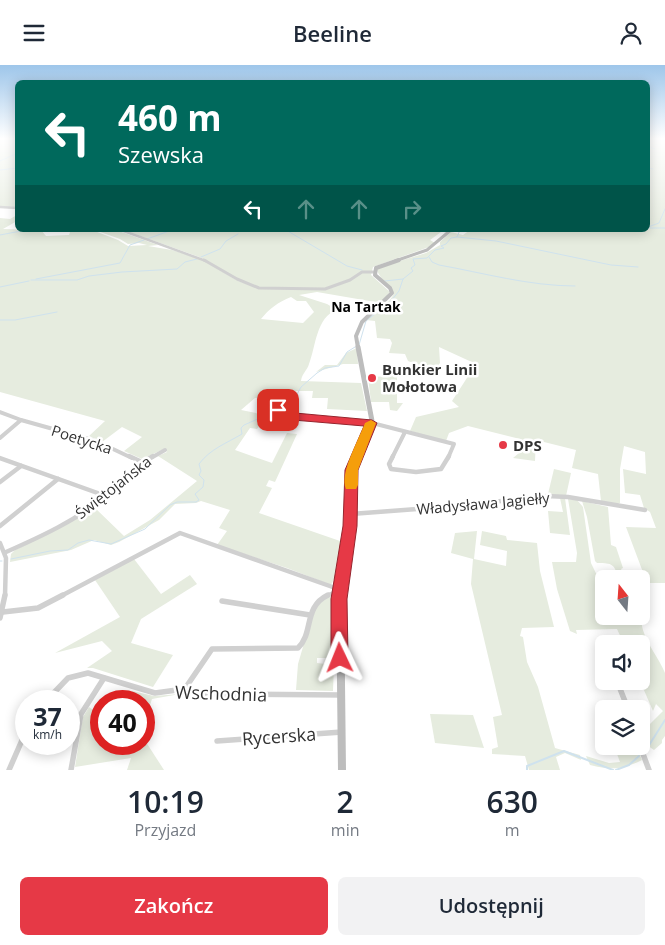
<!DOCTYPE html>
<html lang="pl">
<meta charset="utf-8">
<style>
body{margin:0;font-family:"Open Sans",sans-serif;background:#f2f2f3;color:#1f2937;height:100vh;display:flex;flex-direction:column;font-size:19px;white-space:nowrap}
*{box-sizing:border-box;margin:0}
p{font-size:16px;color:#747a83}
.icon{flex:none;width:28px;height:28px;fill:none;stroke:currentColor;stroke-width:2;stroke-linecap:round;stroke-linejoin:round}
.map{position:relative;height:705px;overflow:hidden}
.details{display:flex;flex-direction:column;background:#fff;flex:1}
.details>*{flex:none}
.top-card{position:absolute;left:15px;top:15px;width:635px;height:152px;border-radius:8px;box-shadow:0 2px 12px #0003;background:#00695c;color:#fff;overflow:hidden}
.needle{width:32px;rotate:343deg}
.tools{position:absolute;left:595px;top:505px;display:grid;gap:10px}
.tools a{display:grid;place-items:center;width:55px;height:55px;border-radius:8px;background:#fff;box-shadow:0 2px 12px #0003;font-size:25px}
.speed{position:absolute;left:15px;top:625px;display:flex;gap:10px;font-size:25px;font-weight:700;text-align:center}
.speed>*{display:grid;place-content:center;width:65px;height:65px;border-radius:50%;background:#fff;box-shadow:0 2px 12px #0003;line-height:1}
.speed small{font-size:12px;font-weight:400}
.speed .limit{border:8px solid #d22;background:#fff;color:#111}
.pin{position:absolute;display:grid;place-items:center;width:42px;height:42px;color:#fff;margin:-21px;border-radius:10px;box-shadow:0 2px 8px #0006}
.me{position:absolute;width:55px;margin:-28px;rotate:358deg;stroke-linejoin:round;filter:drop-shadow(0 0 4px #0008)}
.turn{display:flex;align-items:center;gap:18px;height:105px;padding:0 20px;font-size:22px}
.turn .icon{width:65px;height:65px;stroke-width:2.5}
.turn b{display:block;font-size:35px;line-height:42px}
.lanes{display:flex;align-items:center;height:48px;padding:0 20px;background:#0003;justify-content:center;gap:25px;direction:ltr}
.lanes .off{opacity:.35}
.eta{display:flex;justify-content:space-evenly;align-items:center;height:85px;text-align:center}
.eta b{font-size:30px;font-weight:600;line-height:35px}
.action{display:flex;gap:10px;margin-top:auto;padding:10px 20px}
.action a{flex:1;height:58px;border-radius:8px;background:#e63946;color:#fff;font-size:20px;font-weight:600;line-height:58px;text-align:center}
.action a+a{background:#f2f2f3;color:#1f2937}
header{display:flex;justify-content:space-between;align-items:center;height:65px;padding:0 20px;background:#fff;font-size:22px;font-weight:600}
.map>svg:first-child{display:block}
</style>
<header><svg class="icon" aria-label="menu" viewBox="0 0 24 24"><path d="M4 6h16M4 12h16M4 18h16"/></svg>Beeline<svg class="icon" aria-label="person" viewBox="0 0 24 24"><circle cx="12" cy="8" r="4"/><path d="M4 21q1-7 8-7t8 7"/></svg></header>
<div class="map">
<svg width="665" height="705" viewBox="0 0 665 705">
<rect width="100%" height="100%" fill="#fff"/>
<g fill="#e6ecdf" fill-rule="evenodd">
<polygon points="0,73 17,73 17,142 0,141"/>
<path d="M648,73H665V518H647L626,462L656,463L650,447L644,443L640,430L625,428L623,404L646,409L645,387L624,381L620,404V438L616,440L601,436L598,409L572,403L576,385L536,375L535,396L513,393L519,388L520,374L468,361L449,368L446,376L410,366L416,352L459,342L452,336L476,299L439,282L440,298L434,306L408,296L405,289L389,288L392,278L390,274L377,273L375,256L366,255L390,235L394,229C390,219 380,215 377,205L380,202L426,188L440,180V177L451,167L463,170L470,165H648Z"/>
<path d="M17,150V156L3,164L41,165L46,171L69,170L70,167L65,165H92L118,175L128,181L147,180L139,178L128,179L120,174L95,165H116L158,180L148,181L172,185L201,194L238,216L258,223L241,216L202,193L124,165H442L438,166L441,167L430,175L435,178L429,182L373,202L371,210L390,227L381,238L317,227L299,230L327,239L337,245C316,252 316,281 309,299C307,306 302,308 301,316L361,318L367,346L327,344L328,333H312L313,326H294L283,333H255L241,345L256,348L262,352L257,358L261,359L257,364L250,363L235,385L272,398L287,368L297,369L275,417L269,415L266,421L272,423L259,448L340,476L342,478L338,514H334L331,520L287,503L217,480L227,466L219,463L230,445L201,436L196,438L175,439L159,455L119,477L111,480L94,475L71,485L10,497L11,489L15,485L54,466L94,442L124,471L150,455L197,416L158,391L167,387L164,384L142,394L124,386L142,372L122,362L102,377L89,371L105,356L0,327V153L10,154ZM291,232L297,236H306L314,247L303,258L261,254C269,244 278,237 291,232Z"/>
<polygon points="357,283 358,299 343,299 316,307 325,300 337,300 346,288"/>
<polygon points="397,311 397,338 403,338 397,346 390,345 389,337 371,337 368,312"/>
<polygon points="554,404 571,408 566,431 548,429"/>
<polygon points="560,433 565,433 570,470 550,468 548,446 563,447"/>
<path d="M568,434L577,435L583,442L591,498L604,525V551H641V542L646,550L642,551C638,569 659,592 665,608C665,617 665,658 665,671L662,675V678L654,685L644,678V665L663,646L656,639L653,646L640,616L641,579H624L617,564L576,565L577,569L570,566L557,524L552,497H576L577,488Z"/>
<path d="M582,436L608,442L611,480L616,482L623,503L621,504L626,514H619C614,499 613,498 597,498L595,496L587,452Z"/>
<polygon points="477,466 474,494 506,501 507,486 480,480 482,466 506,471 507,475 537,478 540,506 554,562 522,563 520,571 523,572 527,597 538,622 555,683 580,690 581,695 565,688 556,692 560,705 529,705 525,691 492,689 492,684 498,682 493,652 502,650 471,519 473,494 451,488 455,468"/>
<polygon points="134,494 161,529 190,510 197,519 141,554 131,578 173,590 153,622 93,603 87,603 112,586 102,576 55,588 120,552 95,515"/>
<polygon points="328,531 333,532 333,591 326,593 317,593 317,598 334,600 333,626 296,625 298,599 314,544"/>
<polygon points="132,626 154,631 180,629 152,634 144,658 144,636 127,636"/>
<polygon points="89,642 97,648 101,649 101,679 144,679 144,674 164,705 127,705 131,693 75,702 83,652"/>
<polygon points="430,649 473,650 484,683 435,678"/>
<path d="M614,681H636L642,695C622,705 611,705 590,700L586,691L609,698L620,697Z"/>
</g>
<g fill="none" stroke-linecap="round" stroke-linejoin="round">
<g stroke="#cfe2ee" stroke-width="1">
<polyline points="657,75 664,73"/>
<polyline points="648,77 665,75"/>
<polyline points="648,81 655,84"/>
<polyline points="0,96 18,88"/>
<polyline points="648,103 653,104"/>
<polyline points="0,105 18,103"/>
<polyline points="648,162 659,158 665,144"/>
<polyline points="648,163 665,163"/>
<polyline points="286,165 347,201 362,205"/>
<polyline points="436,165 446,167"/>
<polyline points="0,170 26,165"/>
<polyline points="457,172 496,176 611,200 638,202"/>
<polyline points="147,174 172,165"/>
<polyline points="201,192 220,184 226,176 238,169"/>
<path d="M429,192L432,197L439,200C484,208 529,221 575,221"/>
<polyline points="36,214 120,198 130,180 144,175"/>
<polyline points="31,215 77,215 89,211 122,207 177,204 185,197 197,194"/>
<polyline points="385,216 403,214"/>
<polyline points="0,222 29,216"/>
<polyline points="0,255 15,255 57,247"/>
<polyline points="359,280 366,256 391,236 399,226 403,214 413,206 411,203 415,200 413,194 427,193 435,185 444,183 441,181 446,179 451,173 457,172 460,165"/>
<polyline points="280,343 294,335 301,322 317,308 325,303 339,301 347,287 355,282"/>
<path d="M11,494L50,486L68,485L78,478L89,475L111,479L145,464L170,440L177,437H196L199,435L195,429L203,422L204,415L199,410L201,406L199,399C210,384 227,378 242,369L241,363L244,360L276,346"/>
<polyline points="0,496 2,496"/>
</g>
<g stroke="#cfe2ee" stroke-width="2">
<polyline points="646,685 665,655"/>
<polyline points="527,705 527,701 564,686 613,705"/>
<polyline points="616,705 629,700 639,691"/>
</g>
<g stroke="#d0d0d0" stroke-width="2.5">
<polyline points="0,142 18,143"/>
<polyline points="121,165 206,196"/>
</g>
<polyline stroke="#d0d0d0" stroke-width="3" points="204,195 237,214 259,223 325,224 350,215 362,207 374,207"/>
<g stroke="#d0d0d0" stroke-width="4">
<polyline points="278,345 293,351 376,359 454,379 448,393"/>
<polyline points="0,347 21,355 0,373"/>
<polyline points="21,355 96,376 132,393"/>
<polyline points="151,393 165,385"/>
<polyline points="392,393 405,367"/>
</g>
<g stroke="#d0d0d0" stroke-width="4.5">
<polyline points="129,391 142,397"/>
<polyline points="393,391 389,399 391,404 416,407 441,404 449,391"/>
<polyline points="0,393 106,431"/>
<polyline points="0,417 21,401"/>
<polyline points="351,449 457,441 547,431 568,432 645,445"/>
<polyline points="0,461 58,414"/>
<polyline points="0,478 6,493 5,531"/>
<path d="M6,487C40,472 77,455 106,431C122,417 135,401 153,391"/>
<polyline points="61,531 180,468 341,525"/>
<polyline points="326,531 341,525"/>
</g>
<g stroke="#d0d0d0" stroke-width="5.5">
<polyline points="222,536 310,550"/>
<polyline points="3,547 38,543 63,530"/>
<polyline points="0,553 5,530"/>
<polyline points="617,616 628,644"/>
<path d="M184,625L212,584L298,583C314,568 303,542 328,530"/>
<polyline points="46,636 68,613 88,608 155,628 177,625 205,629 341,630"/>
<polyline points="217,676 342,667"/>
<polyline points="640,681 649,705"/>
<polyline points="9,705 26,666"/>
<polyline points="71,705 81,649 104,613"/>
</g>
<polyline stroke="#bdbdbd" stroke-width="3" points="395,196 427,185 451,165"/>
<polyline stroke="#bdbdbd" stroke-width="4" points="358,283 356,271 362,257 392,228 390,223 375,210 376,203 399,195"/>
<polyline stroke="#bdbdbd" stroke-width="5" points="357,393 372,356 358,282"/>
<polyline stroke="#bdbdbd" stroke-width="6" points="339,531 350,461 352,405 358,391"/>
<polyline stroke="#bdbdbd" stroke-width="8" points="340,530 342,705"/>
</g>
<linearGradient id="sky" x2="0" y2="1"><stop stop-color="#9ec6ea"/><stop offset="0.43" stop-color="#fff"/><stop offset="1" stop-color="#fff" stop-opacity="0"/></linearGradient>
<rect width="665" height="171" fill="url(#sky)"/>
<polygon fill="#e63946" stroke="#96252e" points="278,341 295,348 372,355 377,358 358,405 357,461 347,534 348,593 346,599 340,601 334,599 331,593 331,534 343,461 345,405 364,361 293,355 274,347 273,345 274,342"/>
<path fill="#f59e0b" d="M371,355L376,358L358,405V420L356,424H346C339,409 359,374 365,358Z"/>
<g fill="#e63946" stroke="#fff" stroke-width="2">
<circle cx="372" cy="313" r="5"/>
<circle cx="503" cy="380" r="5"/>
</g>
<g text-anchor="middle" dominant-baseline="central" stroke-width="5" stroke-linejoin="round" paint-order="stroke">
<g font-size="14" font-weight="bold" fill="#000" stroke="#fff">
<text x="366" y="241">Na Tartak</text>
</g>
<g font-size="15" font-weight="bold" fill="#333" stroke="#fff" text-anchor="start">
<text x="382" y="304">Bunkier Linii<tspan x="382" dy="17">Mołotowa</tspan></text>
<text x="513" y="380">DPS</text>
</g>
<g font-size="15" fill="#333" stroke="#fff">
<text transform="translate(82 374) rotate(18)">Poetycka</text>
<text transform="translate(113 422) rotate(-38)">Świętojańska</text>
<text transform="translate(483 438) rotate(-5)">Władysława Jagiełły</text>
</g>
<g font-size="18" fill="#333" stroke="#fff">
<text transform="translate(221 628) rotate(2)">Wschodnia</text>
<text transform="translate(279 671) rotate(-4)">Rycerska</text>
</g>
</g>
</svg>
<div class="tools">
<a><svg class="needle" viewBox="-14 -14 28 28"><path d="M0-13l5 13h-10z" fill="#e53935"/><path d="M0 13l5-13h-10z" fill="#747a83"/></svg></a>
<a><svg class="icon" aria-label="sound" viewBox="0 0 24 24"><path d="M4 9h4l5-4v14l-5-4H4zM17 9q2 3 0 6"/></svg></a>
<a><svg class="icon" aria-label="layers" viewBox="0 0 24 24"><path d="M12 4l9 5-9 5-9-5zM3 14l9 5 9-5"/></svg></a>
</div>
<div class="speed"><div>37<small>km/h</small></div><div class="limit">40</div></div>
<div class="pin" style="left:278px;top:345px;background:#d93025"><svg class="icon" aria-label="arrive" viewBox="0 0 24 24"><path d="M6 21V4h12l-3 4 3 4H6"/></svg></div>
<svg class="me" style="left:340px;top:593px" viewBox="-20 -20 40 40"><path d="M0-17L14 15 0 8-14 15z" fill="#e63946" stroke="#fff" stroke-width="4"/></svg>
<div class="top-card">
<div class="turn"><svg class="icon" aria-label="left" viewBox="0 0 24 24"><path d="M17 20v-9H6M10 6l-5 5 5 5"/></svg><div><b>460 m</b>Szewska</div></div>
<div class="lanes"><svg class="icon" aria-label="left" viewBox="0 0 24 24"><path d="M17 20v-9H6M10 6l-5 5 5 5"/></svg><svg class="icon off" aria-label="ahead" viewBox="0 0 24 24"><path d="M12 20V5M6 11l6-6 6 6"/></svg><svg class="icon off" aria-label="ahead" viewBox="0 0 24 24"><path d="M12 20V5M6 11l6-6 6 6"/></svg><svg class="icon off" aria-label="right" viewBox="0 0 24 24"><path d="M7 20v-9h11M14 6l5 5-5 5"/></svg></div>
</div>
</div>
<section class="details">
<div class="eta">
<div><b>10:19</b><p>Przyjazd</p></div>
<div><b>2</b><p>min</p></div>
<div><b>630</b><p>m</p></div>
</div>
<div class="action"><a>Zakończ</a><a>Udostępnij</a></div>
</section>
